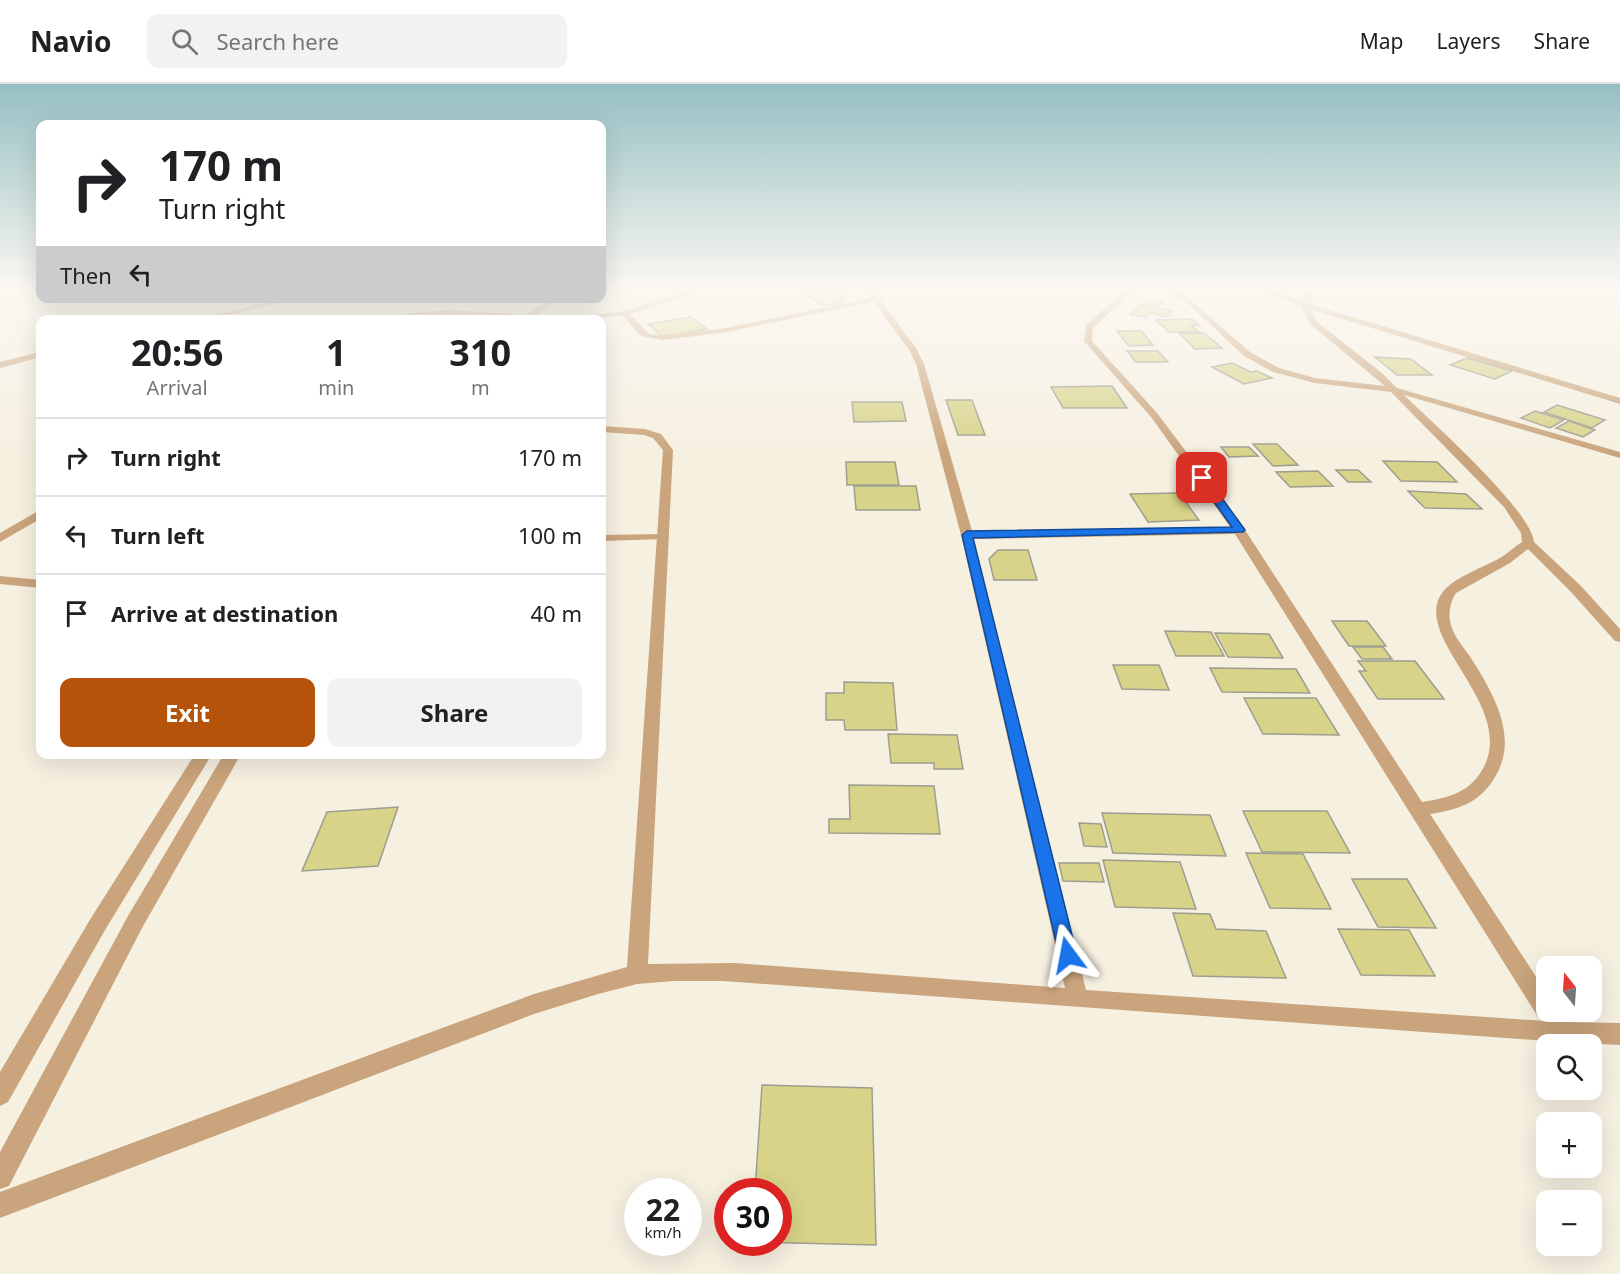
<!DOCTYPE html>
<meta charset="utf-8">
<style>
body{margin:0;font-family:"Noto Sans",sans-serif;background:#f2f2f2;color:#202124;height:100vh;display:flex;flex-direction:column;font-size:22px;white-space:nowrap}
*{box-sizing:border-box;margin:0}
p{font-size:20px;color:#757577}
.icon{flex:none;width:33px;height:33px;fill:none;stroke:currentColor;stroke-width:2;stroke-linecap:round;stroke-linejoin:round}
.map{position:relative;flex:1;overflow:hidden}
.drawer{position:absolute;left:36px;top:231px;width:570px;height:444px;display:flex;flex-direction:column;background:#fff;border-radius:12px;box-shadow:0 6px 24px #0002}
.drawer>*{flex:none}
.top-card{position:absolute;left:36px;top:36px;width:570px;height:183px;border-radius:12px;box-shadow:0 6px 24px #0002;background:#fff;color:#202124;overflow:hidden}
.needle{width:39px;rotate:343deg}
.tools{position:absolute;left:1536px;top:872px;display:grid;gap:12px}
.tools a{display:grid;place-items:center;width:66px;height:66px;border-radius:12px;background:#fff;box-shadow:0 6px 24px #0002;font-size:30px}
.speed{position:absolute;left:624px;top:1094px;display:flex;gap:12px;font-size:30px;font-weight:700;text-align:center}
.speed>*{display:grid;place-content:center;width:78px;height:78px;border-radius:50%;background:#fff;box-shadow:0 6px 24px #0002;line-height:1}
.speed small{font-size:15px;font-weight:400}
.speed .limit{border:9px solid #d22;background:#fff;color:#111}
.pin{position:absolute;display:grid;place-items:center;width:51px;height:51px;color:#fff;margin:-26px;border-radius:12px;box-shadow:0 3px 9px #0006}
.me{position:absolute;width:66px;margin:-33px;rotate:347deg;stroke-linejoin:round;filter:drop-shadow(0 0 4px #0008)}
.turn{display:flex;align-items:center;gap:21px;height:126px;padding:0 24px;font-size:27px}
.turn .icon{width:78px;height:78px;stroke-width:2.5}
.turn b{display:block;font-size:42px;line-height:51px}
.then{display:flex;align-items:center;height:57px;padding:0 24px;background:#0003;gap:12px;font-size:22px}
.eta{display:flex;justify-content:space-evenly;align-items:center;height:102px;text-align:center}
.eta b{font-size:36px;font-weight:700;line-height:42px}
.action{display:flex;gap:12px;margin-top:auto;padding:12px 24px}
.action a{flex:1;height:69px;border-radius:12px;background:#b45309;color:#fff;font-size:24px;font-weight:700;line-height:69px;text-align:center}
.action a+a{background:#f2f2f2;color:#202124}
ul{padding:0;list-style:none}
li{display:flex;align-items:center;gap:18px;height:78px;padding:0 24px;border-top:2px solid #e0e0e0}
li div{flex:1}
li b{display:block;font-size:22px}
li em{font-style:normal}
header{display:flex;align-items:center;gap:36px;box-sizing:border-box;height:84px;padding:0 30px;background:#fff;border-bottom:2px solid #e0e0e0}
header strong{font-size:28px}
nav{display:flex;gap:33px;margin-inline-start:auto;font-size:21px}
.search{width:420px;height:54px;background:#f2f2f2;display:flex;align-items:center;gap:15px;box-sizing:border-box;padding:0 21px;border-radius:12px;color:#757577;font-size:22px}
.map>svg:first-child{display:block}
</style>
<header>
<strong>Navio</strong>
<div class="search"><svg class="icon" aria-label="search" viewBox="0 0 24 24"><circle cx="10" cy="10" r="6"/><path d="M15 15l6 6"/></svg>Search here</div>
<nav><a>Map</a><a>Layers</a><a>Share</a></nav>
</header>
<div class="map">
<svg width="1620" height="1190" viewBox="0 0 1620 1190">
<rect width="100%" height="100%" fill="#f6f0e1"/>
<g fill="#d7d389" stroke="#9e9d8f" stroke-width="1.5">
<polygon points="797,206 838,206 848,212 837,214 844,218 825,222"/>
<polygon points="1149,215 1164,218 1157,224 1173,227 1167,233 1150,229 1146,233 1130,230"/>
<polygon points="691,233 707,245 663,253 648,240"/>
<polygon points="1192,235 1199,241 1191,241 1199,248 1169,248 1156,236"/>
<polygon points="1117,247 1141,247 1153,261 1129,262"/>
<polygon points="1179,249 1204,249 1222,264 1195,265"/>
<polygon points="1127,267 1158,267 1168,278 1136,278"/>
<polygon points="1375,273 1411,275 1432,291 1397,291"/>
<polygon points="1467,274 1512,287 1495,295 1450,281"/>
<polygon points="1232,279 1251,288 1257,287 1272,294 1244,300 1212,283"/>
<polygon points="1112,302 1127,324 1063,324 1051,303"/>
<polygon points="946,316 972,316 985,351 958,351"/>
<polygon points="852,318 902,318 906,337 854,338"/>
<polygon points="1557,321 1605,336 1592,344 1544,328"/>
<polygon points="1535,327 1564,336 1550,344 1521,334"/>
<polygon points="1569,337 1595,346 1583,353 1556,344"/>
<polygon points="1253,360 1277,360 1298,381 1273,382"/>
<polygon points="1221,363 1249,363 1258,372 1229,373"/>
<polygon points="1383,377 1437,378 1457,398 1401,397"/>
<polygon points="846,378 895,378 899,401 847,401"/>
<polygon points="1336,386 1358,386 1371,398 1348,398"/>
<polygon points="1318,387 1333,402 1290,403 1276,388"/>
<polygon points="854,402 916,402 920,426 856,426"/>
<polygon points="1408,407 1466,410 1482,425 1425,424"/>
<polygon points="1179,409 1199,436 1148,438 1130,410"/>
<polygon points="998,466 1028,466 1037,496 994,496 989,475"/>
<polygon points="1332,537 1367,537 1386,562 1349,562"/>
<polygon points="1165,547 1211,548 1224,572 1176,572"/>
<polygon points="1215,549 1269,550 1283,574 1228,573"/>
<polygon points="1353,563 1383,563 1392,575 1362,575"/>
<polygon points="1358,577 1415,577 1444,615 1378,615 1359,587 1366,587"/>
<polygon points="1113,581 1159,581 1169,606 1122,605"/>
<polygon points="1210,584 1296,585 1310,609 1222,608"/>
<polygon points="844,598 893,599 897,646 845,646 844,636 826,636 826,609 844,609"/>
<polygon points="1244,614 1316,614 1339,651 1263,650"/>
<polygon points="888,650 957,651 963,685 934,685 934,679 891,679"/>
<polygon points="849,701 934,702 940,750 829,749 829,735 850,735"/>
<polygon points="398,723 378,782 302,787 327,728"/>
<polygon points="1243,727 1327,727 1350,769 1262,768"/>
<polygon points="1102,729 1210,731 1226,772 1113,769"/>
<polygon points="1079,739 1101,740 1107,763 1084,762"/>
<polygon points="1246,769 1303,770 1331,825 1270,824"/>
<polygon points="1103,776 1180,778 1196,825 1115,823"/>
<polygon points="1059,779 1099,779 1104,798 1063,797"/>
<polygon points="1352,795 1407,795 1436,844 1378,843"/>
<polygon points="1173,829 1210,830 1216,845 1266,847 1286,894 1193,892"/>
<polygon points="1338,845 1409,846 1435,892 1361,891"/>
<polygon points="762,1001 872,1004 876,1161 754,1158 778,1158 778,1107 755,1107"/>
</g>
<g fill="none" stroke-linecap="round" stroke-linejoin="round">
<polygon fill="#c9a47c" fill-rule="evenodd" points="662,450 665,451 665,455 602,457 602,451"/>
<g fill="#c9a47c" fill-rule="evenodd">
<path d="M695,206H706L630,230L649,250L662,251L720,245L871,214L865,206H873L916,264L924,280L972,447L1230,443L1151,333L1084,257L1086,241L1126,206H1134L1093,244L1092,257L1157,329L1243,443L1422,718C1446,714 1467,710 1481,688C1520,626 1418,560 1439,514C1449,494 1481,485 1500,474C1507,470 1514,463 1522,458L1521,449L1504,423L1391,308L1315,299L1273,288L1244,272L1192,223L1167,206H1176L1186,212L1250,268L1279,284L1315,294L1385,302L1310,240L1301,222L1260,206H1271L1303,217L1306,206H1314L1310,220L1620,314V320L1310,225L1316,237L1382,289L1397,304L1620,368V374L1404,311C1431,337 1531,426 1534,458L1581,502L1620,545V558L1615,557L1571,508L1528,465L1510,479L1456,509C1450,518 1447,533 1452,544C1455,553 1463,563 1469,571C1492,607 1520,652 1495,693C1481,718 1458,726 1430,730L1546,908V927H1556L1554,933L1546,936L1538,933L1235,450L974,455L1086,906L1561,938L1620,939V961L1561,958L723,897H674L637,900L598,910L534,930L0,1134V1108L534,910L627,883L663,366L653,354L644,351L602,348V342L645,345L661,350L673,366L648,880L735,879L1065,904L961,451L916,280L909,266L874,218L720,249L662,256L641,252L623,232L557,236L624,227Z"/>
<polygon points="282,214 297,214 212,236 196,236"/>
<polygon points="551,214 560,214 535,232 555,236 451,231 386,236 410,229 451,226 526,231"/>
<polygon points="40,268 40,273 0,284 0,278"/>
<polygon points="40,426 40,435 0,458 0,449"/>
<polygon points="0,492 40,496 40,504 0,500"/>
<polygon points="195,670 212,670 105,846 8,1018 0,1022 0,988 91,834"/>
<polygon points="224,670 241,670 142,844 9,1102 0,1105 0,1068 128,832"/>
</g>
</g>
<linearGradient id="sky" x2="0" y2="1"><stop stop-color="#95bfc3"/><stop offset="0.55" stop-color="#fbf8f2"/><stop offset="1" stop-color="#fbf8f2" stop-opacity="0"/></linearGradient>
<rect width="1620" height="372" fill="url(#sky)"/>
<polygon fill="#1a73e8" stroke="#114b97" stroke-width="1.5" points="1199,392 1206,392 1245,446 1243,448 973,454 1077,871 1074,877 1068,879 1061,877 1059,871 962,451 967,447 1232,443 1197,394"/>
</svg>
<div class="tools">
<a><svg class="needle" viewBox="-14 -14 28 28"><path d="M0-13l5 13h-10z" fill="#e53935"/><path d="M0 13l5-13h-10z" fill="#757577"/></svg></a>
<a><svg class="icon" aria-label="search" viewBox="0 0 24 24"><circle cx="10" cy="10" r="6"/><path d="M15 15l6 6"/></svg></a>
<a>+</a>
<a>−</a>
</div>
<div class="speed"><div>22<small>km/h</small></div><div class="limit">30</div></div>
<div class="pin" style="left:1202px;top:394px;background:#d93025"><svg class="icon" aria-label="arrive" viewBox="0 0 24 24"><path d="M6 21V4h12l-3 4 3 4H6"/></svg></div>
<svg class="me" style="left:1068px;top:871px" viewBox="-20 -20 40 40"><path d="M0-17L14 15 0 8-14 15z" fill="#1a73e8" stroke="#fff" stroke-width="4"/></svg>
<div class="top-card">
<div class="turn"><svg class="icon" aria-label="right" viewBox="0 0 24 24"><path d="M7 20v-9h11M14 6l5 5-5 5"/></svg><div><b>170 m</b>Turn right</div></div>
<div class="then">Then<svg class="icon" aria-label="left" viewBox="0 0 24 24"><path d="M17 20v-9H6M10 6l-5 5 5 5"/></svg></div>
</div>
<section class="drawer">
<div class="eta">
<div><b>20:56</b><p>Arrival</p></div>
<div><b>1</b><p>min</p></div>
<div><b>310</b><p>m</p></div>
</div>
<ul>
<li><svg class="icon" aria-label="right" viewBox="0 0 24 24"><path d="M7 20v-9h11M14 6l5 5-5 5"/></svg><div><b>Turn right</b></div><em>170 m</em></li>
<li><svg class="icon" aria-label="left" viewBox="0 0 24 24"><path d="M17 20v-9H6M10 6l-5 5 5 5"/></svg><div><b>Turn left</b></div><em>100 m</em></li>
<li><svg class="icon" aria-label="arrive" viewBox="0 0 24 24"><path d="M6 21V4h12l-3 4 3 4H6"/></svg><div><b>Arrive at destination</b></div><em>40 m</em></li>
</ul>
<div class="action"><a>Exit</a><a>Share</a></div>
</section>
</div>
